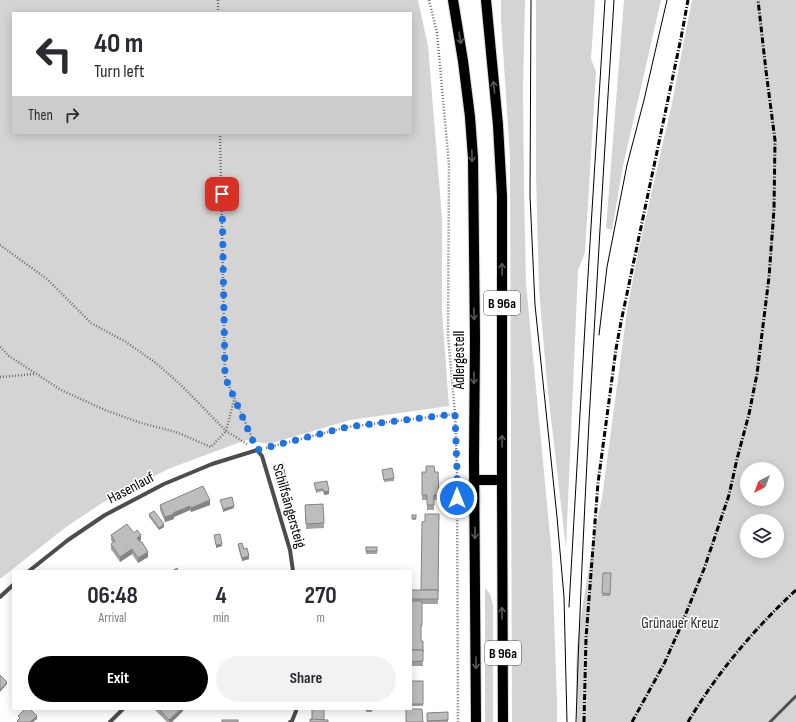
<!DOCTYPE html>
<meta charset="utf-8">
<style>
body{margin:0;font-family:"Sofia Sans Condensed",sans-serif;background:#f2f2f3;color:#2b2b33;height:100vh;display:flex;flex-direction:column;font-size:15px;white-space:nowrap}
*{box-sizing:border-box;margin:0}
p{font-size:13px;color:#7c7c81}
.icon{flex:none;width:22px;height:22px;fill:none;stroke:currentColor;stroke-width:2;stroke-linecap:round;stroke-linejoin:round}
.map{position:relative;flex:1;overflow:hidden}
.panel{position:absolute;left:12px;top:570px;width:400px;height:140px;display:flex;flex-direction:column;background:#fff;border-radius:0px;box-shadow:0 2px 10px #0003}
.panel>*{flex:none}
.banner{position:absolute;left:12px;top:12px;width:400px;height:122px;border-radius:0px;box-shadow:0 2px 10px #0003;background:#fff;color:#2b2b33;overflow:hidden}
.needle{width:26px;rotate:222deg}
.controls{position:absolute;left:740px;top:462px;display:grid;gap:8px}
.controls a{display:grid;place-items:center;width:44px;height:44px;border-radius:50%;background:#fff;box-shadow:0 2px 10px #0003;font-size:20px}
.pin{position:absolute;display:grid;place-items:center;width:34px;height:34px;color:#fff;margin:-17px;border-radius:8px;box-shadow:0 2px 6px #0006}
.me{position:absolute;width:44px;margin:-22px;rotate:0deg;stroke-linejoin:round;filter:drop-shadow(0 0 3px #0008)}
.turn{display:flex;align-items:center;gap:14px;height:84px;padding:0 16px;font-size:18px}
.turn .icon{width:52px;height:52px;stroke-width:2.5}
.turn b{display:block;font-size:28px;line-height:34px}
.then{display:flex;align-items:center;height:38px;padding:0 16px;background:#0003;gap:8px;font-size:15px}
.eta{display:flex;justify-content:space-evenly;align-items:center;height:68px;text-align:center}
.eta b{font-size:24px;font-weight:700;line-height:28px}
.cta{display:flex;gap:8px;margin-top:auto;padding:8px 16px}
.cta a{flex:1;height:46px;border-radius:24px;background:#000;color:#fff;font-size:16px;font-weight:700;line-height:46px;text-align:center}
.cta a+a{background:#f2f2f3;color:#2b2b33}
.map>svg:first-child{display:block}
</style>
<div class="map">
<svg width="796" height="722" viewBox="0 0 796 722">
<rect width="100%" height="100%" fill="#fff"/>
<g fill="#d4d4d4" fill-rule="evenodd">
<path d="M0,0H418L428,46L442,218V312L449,406L350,420L269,444L246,440L168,469L102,503L66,527L0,579ZM13,13H411V133H13Z"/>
<polygon points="501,0 525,0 523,90 524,188 526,283 552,556 557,703 557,722 512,722 510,157 501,20"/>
<polygon points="536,0 595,0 591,59 596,72 585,252 578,271 566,548 547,383 539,289 536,176"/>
<polygon points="624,0 661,0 623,166 612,230 606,228"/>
<path d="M692,0H796V722H577L576,669L577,645L583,603L595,530L602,498L627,311L638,252L672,103ZM747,469H777V499H747ZM747,521H777V551H747Z"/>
<polygon points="485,588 490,594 493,605 493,722 485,722"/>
</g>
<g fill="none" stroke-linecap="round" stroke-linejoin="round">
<defs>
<g id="primary">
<polyline points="453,0 463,61 470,117 473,158 475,339 474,459 476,722"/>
<polyline points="486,0 498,125 502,196 502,480 503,722"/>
<polyline points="475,480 502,480"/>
</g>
</defs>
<use href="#primary" stroke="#dbdbdb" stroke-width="12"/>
<g stroke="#6f6f6f" stroke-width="2.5" stroke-dasharray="1 2" stroke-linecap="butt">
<polyline points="218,0 218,13"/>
<polyline points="429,0 437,33 449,165 448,335 455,414 457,470 458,722"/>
<polyline points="220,133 225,377 254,442"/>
<polyline points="0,245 47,279 91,323 126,342 156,363 182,386 226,431 247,444"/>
<polyline points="0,347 9,356 61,390 105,410 141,423 176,432 211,447 226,431 234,400"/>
<polyline points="0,377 35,374"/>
<polyline points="266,448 347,427 455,414"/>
</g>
<polyline stroke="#4d4d4d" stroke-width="3" points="770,722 796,696"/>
<g stroke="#4d4d4d" stroke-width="4">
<polyline points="29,571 68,540 105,515 164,484 212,464 257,450 262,456 290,550 293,571"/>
<polyline points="0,597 13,585"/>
<polyline points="110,722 123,709"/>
<polyline points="290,722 292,721 296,711 296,709"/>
</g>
<use href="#primary" stroke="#000" stroke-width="10"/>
<g stroke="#000" stroke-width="1">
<polyline points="531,0 530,196 535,305 557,517 564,597 567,722"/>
<polyline points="599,335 607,267 627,165 644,100 667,0"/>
<polyline points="569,607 586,308 605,0"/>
<path d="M576,722C579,622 584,521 589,421C597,280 605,140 614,0"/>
</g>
<g stroke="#000" stroke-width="3" stroke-dasharray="6 2 1 2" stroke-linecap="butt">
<polyline points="584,722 586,638 598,483 616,349 621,322 681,38 688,0"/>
<polyline points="632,722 664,664 680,628 704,569 729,495 737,459 749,414 757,374 769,277 774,209 775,140 766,71 758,0"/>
<path d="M688,722C717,673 754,629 796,590"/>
</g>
</g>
<g fill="#a3a3a3">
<polygon points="278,464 286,480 286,482 285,483 286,490 283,490"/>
<polygon points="382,470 394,478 394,481 384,482"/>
<polygon points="422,472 438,472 439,500 434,500 434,510 427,510 427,500 422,500"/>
<polygon points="314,483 329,494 324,495 323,491 316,493"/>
<polygon points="323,504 324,528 306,529 305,505"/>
<polygon points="160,505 210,505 191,512 190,510 174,517 174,519 165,522 160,510"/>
<polygon points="149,514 164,527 159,530 149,517"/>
<polygon points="439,514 438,604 422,604 422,627 421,627 421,641 423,641 423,666 411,666 411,590 421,590 425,521"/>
<rect x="412" y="515" width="4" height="5"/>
<polygon points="134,533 141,540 139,541 148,557 138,563 132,554 120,562 111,549 111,544 113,543 111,540 111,535"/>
<polygon points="238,544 244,549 249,559 242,561 238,547"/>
<rect x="366" y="547" width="11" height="7"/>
<polygon points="603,573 611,573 610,596 602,596"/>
<rect x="411" y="681" width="12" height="25"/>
<polygon points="154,709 183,709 183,711 172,722 167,722"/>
<rect x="259" y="709" width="20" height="1"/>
<rect x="366" y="709" width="6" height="3"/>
<polygon points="448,712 448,722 427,722 427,713"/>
</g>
<g fill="#848484">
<polygon points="286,487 286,490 283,490 283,488"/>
<polygon points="329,491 329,494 324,495 324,492"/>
<polygon points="210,500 210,505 191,512 191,508"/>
<polygon points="190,506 190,510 174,517 174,519 165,522 165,517 173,513"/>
<polygon points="234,506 234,508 223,512 223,509"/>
<polygon points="164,524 164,527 159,530 159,528"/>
<polygon points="141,535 141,540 137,543 137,538"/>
<polygon points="222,544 222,546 216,548 216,545"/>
<polygon points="132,549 132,554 120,562 120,557"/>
<polygon points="148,552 148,557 138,563 138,558"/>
<polygon points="249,556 249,559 242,561 242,558"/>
<polygon points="7,682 7,684 0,692 0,690"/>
<polygon points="181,709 183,709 183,711 172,722 169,722 169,720"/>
<polygon points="37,716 37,719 33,722 30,722"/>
</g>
<g fill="#bdbdbd" stroke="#848484">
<polygon points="283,463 286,480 284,480 286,487 283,488 278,464"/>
<polygon points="426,466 434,466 435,472 438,472 439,495 434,495 434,505 427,505 427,495 422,495 422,472 426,472"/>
<polygon points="392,468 394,478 384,480 382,470"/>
<polygon points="327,481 329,491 324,492 323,489 316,490 314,483"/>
<polygon points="203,486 210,500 191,508 190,506 173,513 174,514 165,517 160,505"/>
<polygon points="232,497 234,506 223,509 220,500"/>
<polygon points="323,504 324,523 306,524 305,505"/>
<polygon points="154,511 164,524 159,528 149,514"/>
<polygon points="425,514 439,514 438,592 438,590 421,590 422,522 425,521"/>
<rect x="412" y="515" width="4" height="3"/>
<polygon points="127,524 134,533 137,530 141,535 137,538 140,542 142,542 148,552 138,558 132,549 120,557 111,544 115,541 111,535"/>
<polygon points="220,534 222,544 216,545 214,535"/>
<polygon points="242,543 244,549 247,548 249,556 242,558 238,544"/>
<rect x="366" y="547" width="11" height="4"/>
<polygon points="177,568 178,571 172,571"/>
<polygon points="603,573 611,573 610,594 602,593"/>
<rect x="411" y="590" width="27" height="9"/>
<polygon points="411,601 422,601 422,625 421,625 421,641 423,641 423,652 423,650 411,650"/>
<polygon points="411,650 423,650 423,661 411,662"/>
<polygon points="0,675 7,682 0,690"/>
<rect x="411" y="681" width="12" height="23"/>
<polygon points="25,709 30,709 37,716 30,722 18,722 17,721 20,718 18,716"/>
<polygon points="159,709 181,709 169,720"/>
<rect x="312" y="709" width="12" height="11"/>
<rect x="366" y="709" width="6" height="1"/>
<polygon points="406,709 422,709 423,722 406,722"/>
<polygon points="448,712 448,720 427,721 427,713"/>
<polygon points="310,719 328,720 328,722 310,722"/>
<rect x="222" y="720" width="16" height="2"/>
</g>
<defs><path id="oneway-shaft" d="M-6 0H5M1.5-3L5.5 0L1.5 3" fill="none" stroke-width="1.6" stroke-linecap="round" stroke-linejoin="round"/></defs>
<g stroke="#595959">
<use href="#oneway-shaft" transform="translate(460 38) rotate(80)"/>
<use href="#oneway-shaft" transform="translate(494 87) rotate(-96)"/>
<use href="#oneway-shaft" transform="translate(472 156) rotate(88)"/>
<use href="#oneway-shaft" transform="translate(502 269) rotate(-90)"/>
<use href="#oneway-shaft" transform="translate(474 314) rotate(89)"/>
<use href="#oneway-shaft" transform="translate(474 378) rotate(90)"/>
<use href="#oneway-shaft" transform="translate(502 441) rotate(-90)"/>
<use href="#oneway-shaft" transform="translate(475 533) rotate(90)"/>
<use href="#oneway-shaft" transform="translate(502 613) rotate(-90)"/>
<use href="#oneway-shaft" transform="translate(476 663) rotate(90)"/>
</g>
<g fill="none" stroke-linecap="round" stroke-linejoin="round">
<polyline stroke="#1a73e8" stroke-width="7" stroke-dasharray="0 12.6" points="222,194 225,377 257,450 347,427 455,414 457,470 457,498"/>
</g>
<g text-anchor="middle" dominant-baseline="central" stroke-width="3" stroke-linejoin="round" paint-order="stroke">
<g fill="#fff" stroke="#4c4c4c" stroke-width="1">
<rect x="484" y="291" width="36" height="24" rx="3"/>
<rect x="485" y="641" width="36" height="24" rx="3"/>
</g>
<g font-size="14" font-weight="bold" fill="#000">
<text x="502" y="303">B 96a</text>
<text x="503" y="653">B 96a</text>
</g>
<g font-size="15" fill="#000" stroke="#fff">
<text transform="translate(459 360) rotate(-90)">Adlergestell</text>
<text transform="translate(131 488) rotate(-28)">Hasenlauf</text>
<text transform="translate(289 506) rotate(74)">Schilfsängersteig</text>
</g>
<g font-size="15" fill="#2b2b2b" stroke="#fff">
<text x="680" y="623">Grünauer Kreuz</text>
</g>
</g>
</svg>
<div class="controls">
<a><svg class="needle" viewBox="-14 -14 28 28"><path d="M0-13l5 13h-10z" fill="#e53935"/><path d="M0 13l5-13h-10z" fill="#7c7c81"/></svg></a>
<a><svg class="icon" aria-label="layers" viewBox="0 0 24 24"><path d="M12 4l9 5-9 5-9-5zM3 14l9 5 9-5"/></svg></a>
</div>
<div class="pin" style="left:222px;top:194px;background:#d93025"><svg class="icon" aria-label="arrive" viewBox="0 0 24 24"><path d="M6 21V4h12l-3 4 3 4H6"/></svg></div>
<svg class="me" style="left:457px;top:498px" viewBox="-20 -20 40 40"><circle r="17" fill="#1a73e8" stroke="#fff" stroke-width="3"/><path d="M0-11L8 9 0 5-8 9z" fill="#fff"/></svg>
<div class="banner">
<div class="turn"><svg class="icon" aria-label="left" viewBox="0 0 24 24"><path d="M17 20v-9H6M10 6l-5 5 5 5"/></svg><div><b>40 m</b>Turn left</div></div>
<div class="then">Then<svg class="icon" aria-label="right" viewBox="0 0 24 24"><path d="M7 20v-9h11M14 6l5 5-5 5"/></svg></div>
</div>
<section class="panel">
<div class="eta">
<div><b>06:48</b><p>Arrival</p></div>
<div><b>4</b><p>min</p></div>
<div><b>270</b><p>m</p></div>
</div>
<div class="cta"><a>Exit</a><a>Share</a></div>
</section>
</div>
